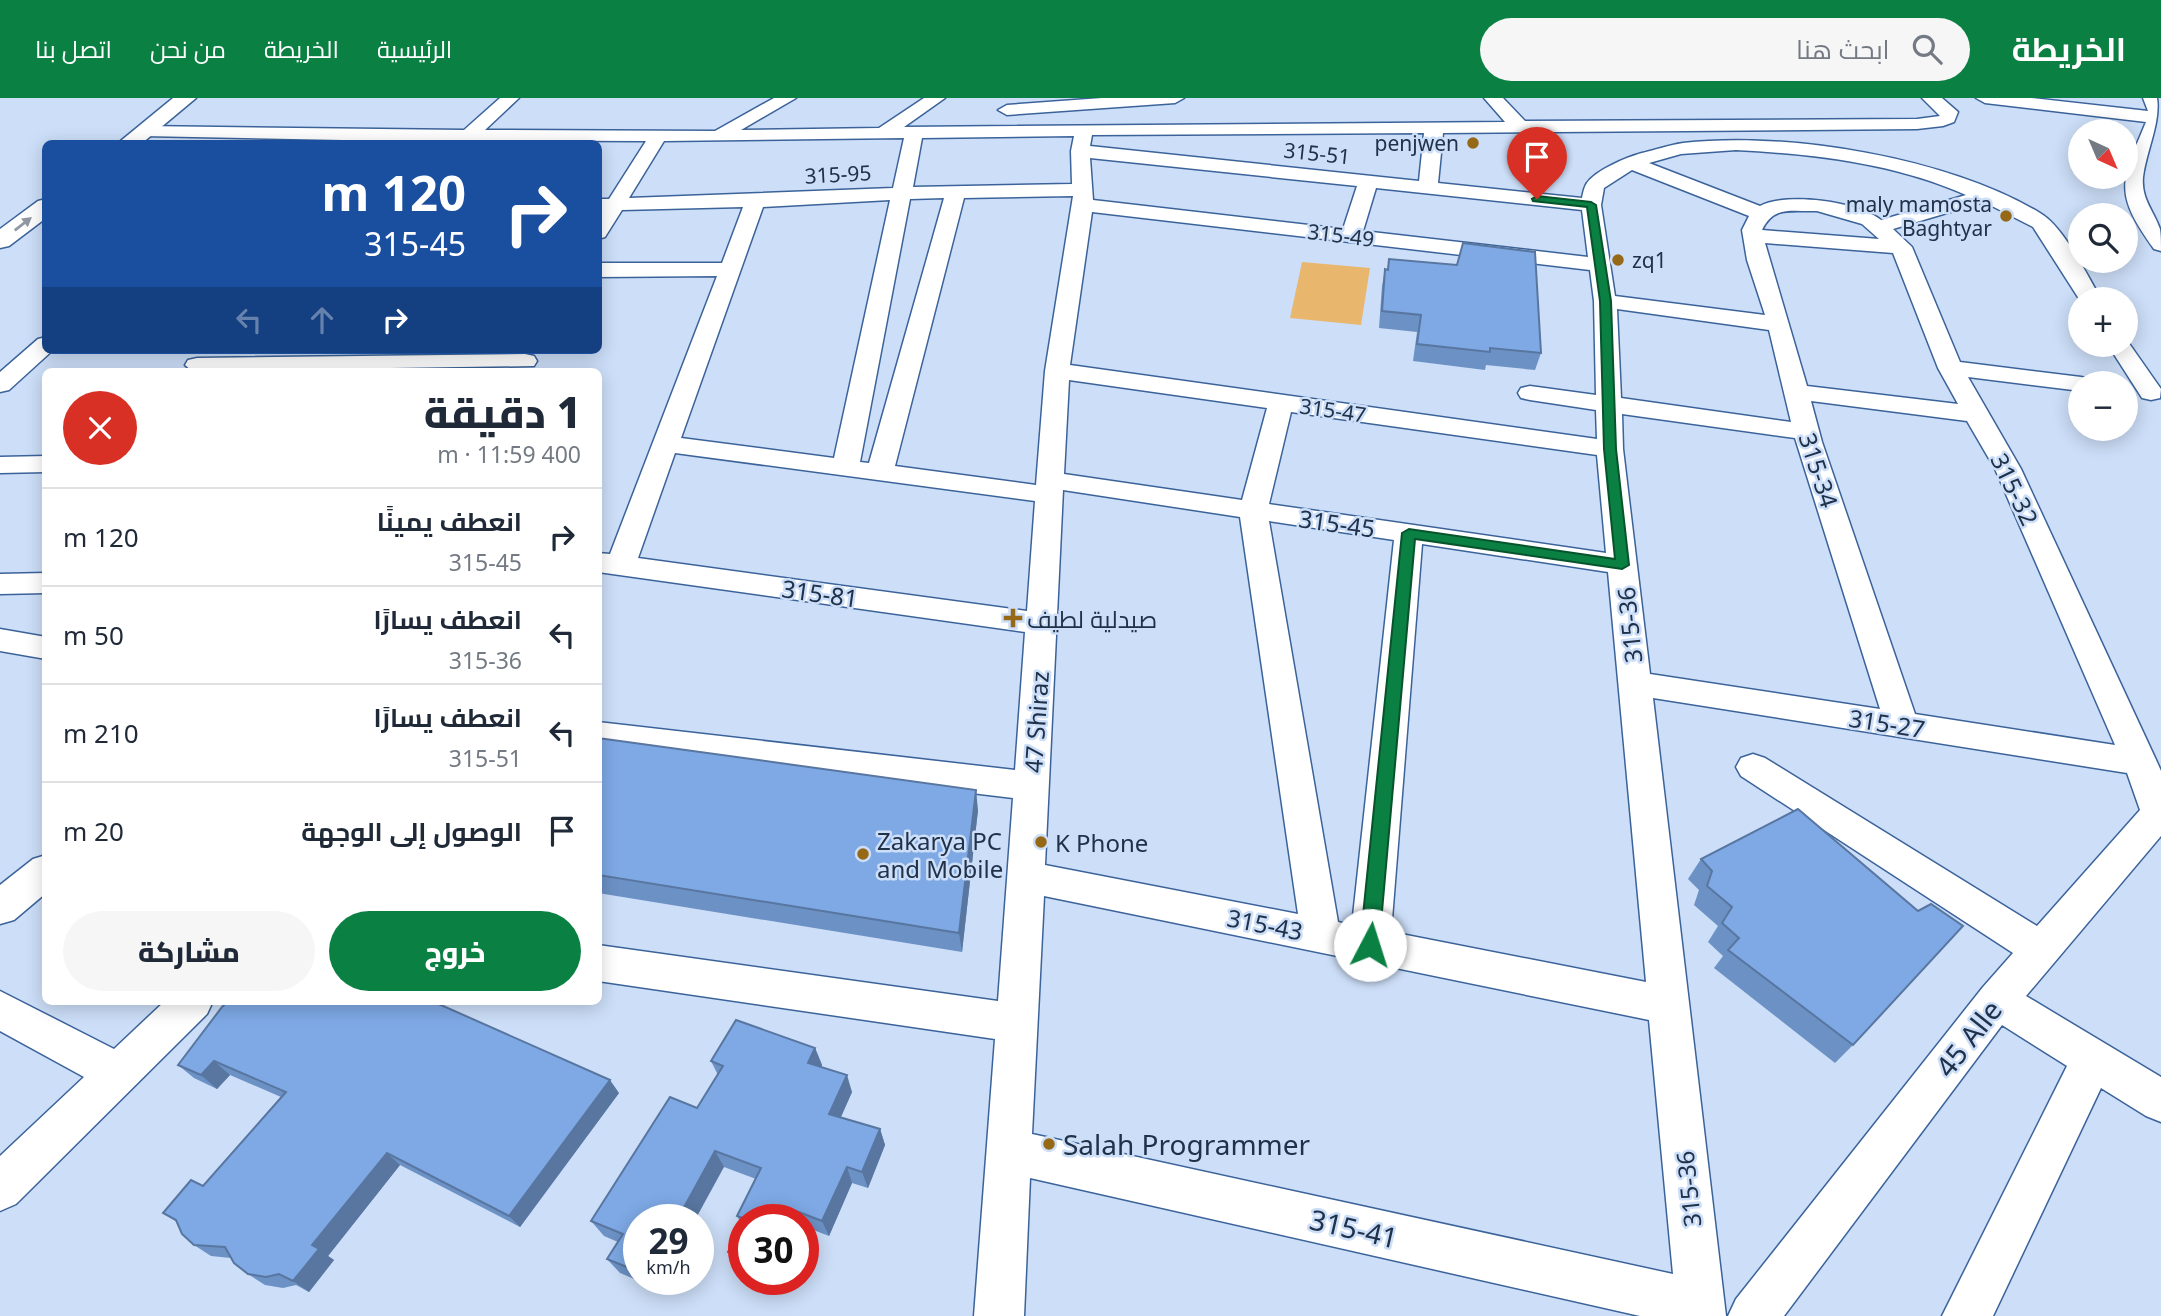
<!DOCTYPE html>
<html lang="ar">
<meta charset="utf-8">
<style>
body{margin:0;font-family:"Noto Sans",Cairo,sans-serif;background:#f6f6f7;color:#1f2937;direction:rtl;height:100vh;display:flex;flex-direction:column;font-size:26px;white-space:nowrap}
*{box-sizing:border-box;margin:0}
p{font-size:23px;color:#747a83}
.icon{flex:none;width:38px;height:38px;fill:none;stroke:currentColor;stroke-width:2;stroke-linecap:round;stroke-linejoin:round}
.map{position:relative;flex:1;overflow:hidden;direction:ltr}
.side{position:absolute;left:42px;top:270px;width:560px;height:637px;display:flex;flex-direction:column;background:#fff;border-radius:10px;box-shadow:0 4px 18px #0003;direction:rtl}
.side>*{flex:none}
.hud{position:absolute;left:42px;top:42px;width:560px;height:214px;border-radius:10px;box-shadow:0 4px 18px #0003;direction:rtl;background:#1a4fa0;color:#fff;overflow:hidden}
.needle{width:46px;rotate:136deg}
.controls{position:absolute;left:2068px;top:21px;display:grid;gap:14px}
.controls a{display:grid;place-items:center;width:70px;height:70px;border-radius:50%;background:#fff;box-shadow:0 4px 18px #0003;font-size:35px}
.speed{position:absolute;left:623px;top:1106px;display:flex;gap:14px;font-size:35px;font-weight:700;text-align:center}
.speed>*{display:grid;place-content:center;width:91px;height:91px;border-radius:50%;background:#fff;box-shadow:0 4px 18px #0003;line-height:1}
.speed small{font-size:18px;font-weight:400}
.speed .limit{border:10px solid #d22;background:#fff;color:#111}
.pin{position:absolute;display:grid;place-items:center;width:60px;height:60px;color:#fff;margin:-72px -30px;border-radius:50% 50% 50% 0;rotate:-45deg;box-shadow:0 0 7px #0007}
.pin .icon{rotate:45deg}
.me{position:absolute;width:77px;margin:-38px;rotate:5deg;stroke-linejoin:round;filter:drop-shadow(0 0 5px #0008)}
.turn{display:flex;align-items:center;gap:24px;height:147px;padding:0 21px;font-size:32px}
.turn .icon{width:91px;height:91px;stroke-width:2.5}
.turn b{display:block;font-size:49px;line-height:60px}
.lanes{display:flex;align-items:center;height:66px;padding:0 21px;background:#0003;justify-content:center;gap:35px;direction:ltr}
.lanes .off{opacity:.35}
.round{display:grid;place-items:center;flex:none;width:74px;height:74px;border-radius:37px;background:#f6f6f7}
.headline{display:flex;align-items:center;justify-content:space-between;height:119px;padding:0 21px}
h1{font-size:42px;font-weight:800;line-height:52px}
.action{display:flex;gap:14px;margin-top:auto;padding:14px 21px}
.action a{flex:1;height:80px;border-radius:42px;background:#0b8043;color:#fff;font-size:28px;font-weight:800;line-height:80px;text-align:center}
.action a+a{background:#f6f6f7;color:#1f2937}
ul{padding:0;list-style:none}
li{display:flex;align-items:center;gap:21px;height:98px;padding:0 21px;border-top:2px solid #e0e1e3}
li div{flex:1}
li b{display:block;font-size:26px}
li em{font-style:normal}
header{display:flex;align-items:center;gap:42px;box-sizing:border-box;height:98px;padding:0 35px;background:#0b8043;color:#fff}
header strong{font-size:33px}
nav{display:flex;gap:38px;margin-inline-start:auto;font-size:24px}
.search{width:490px;height:63px;background:#f6f6f7;display:flex;align-items:center;gap:18px;box-sizing:border-box;padding:0 24px;border-radius:38px;color:#747a83;font-size:26px}
.map>svg:first-child{display:block}
</style>
<header>
<strong>الخريطة</strong>
<div class="search"><svg class="icon" aria-label="search" viewBox="0 0 24 24"><circle cx="10" cy="10" r="6"/><path d="M15 15l6 6"/></svg>ابحث هنا</div>
<nav><a>الرئيسية</a><a>الخريطة</a><a>من نحن</a><a>اتصل بنا</a></nav>
</header>
<div class="map">
<svg width="2161" height="1218" viewBox="0 0 2161 1218">
<rect width="100%" height="100%" fill="#ccdef8"/>
<polygon fill="#e8b76d" points="1302,164 1370,170 1361,227 1290,220"/>
<g fill="none" stroke-linecap="round" stroke-linejoin="round">
<defs>
<g id="minor">
<path d="M500,0H519L485,32L715,33L774,0H796L741,32L879,30L924,0H945L904,29L1505,24L1484,0H1503L1525,23L1917,21L1940,18L1922,0H1942L1958,14L1954,24L1943,28L1917,31L1443,35L1438,85L1582,100C1583,95 1584,89 1587,85C1596,72 1627,59 1642,55C1655,52 1669,47 1683,45C1788,33 1949,60 2040,115C2064,129 2087,177 2101,201H2081V204L2033,129L1984,104L1893,131L1912,149L1960,264L2081,279L2090,281L2093,285H2081V293L1968,279L2021,371L2157,664L2161,673V738L2026,898L2161,979V1024L2146,1018L2101,990L1993,1218H1942L2067,968L2002,927L1784,1218H1728L1736,1201L1983,889L2013,855L1741,678L1736,669L1741,660L1753,656L1765,660L2037,828L2140,712L2127,675L1653,600L1726,1218H1640L1030,1080L1024,1218H974L995,941L598,883V847L998,903L1013,700L598,650V624L1015,672L1025,534L598,474V455L610,456L717,178L598,179V165H722L743,109L622,112L605,139L598,141V118L602,113H598V101H609L646,43L343,42L143,38L134,33L143,28L464,32ZM1424,35L1419,83L1090,48L1092,37ZM1074,38L1071,53L1072,86L913,89L922,40ZM904,40L893,90L629,100L664,43ZM1736,52C1814,56 1894,65 1966,97L1881,122C1858,103 1786,94 1760,108L1649,65L1681,56ZM1090,60L1357,88L1343,131L1093,102ZM1632,72L1749,118L1742,132L1747,162L1765,217L1615,198L1601,107L1604,90ZM1376,90L1582,112L1588,159L1363,133ZM1073,98L1045,273L1036,387L895,368L964,100ZM944,100L869,365L860,364L910,101ZM890,102L834,360L681,340L763,109ZM1817,113L1862,126L1879,141L1762,132C1774,107 1792,114 1817,113ZM1092,114L1590,172L1594,203L1596,297L1530,288L1521,290L1518,295L1521,300L1530,302L1596,312L1597,341L1070,267ZM1765,145L1893,155L1938,270L1958,306L1807,288ZM1617,211L1769,232L1791,324L1621,300ZM1069,282L1267,310L1242,402L1064,376ZM1811,303L1967,323L1995,371L2115,647L1915,616L1822,344ZM1291,314L1597,357L1606,455L1269,406ZM1622,316L1795,340L1880,611L1650,576L1623,351ZM675,355L1035,403L1027,513L638,460ZM1063,392L1240,419L1298,816L1045,767ZM1269,423L1394,442L1352,827L1338,824ZM1422,446L1608,474L1646,884L1391,834ZM1044,798L1649,922L1673,1176L1032,1036Z"/>
<polygon points="1102,0 1184,0 1175,5 1007,17 998,12 1007,7"/>
<path d="M1976,0H2031L2148,13L2143,0H2157C2161,24 2146,54 2143,79C2141,101 2154,113 2160,131C2161,137 2161,147 2161,153L2154,151C2113,94 2121,84 2146,24L1985,5Z"/>
<polygon points="46,239 46,252 53,252 9,292 0,294 0,274 38,241"/>
<polygon points="2126,241 2161,291 2160,300 2151,302 2142,300 2108,247 2126,247"/>
<polygon points="525,256 534,258 537,263 534,268 192,273 185,267 188,262 197,260"/>
<polygon points="46,358 46,374 0,375 0,359"/>
<polygon points="46,475 46,495 0,496 0,476"/>
<polygon points="0,531 46,539 46,561 0,553"/>
<polygon points="46,757 46,795 14,822 0,826 0,787 33,761"/>
<polygon points="0,893 114,951 165,903 213,903 207,916 16,1106 0,1113 0,1058 84,979 0,933"/>
</g>
<g id="major">
<polygon points="173,0 196,0 141,46 117,46"/>
<polygon points="46,101 46,120 9,148 0,150 0,131 38,103"/>
</g>
</defs>
<use href="#minor" stroke="#3b639a" stroke-width="3"/>
<use href="#major" stroke="#3b639a" stroke-width="3"/>
<use href="#minor" fill="#fff" fill-rule="evenodd"/>
<use href="#major" fill="#fff" fill-rule="evenodd"/>
</g>
<g fill="#6c91c5">
<polygon points="1389,161 1541,255 1535,272 1486,267 1485,272 1413,263 1417,234 1379,230 1382,188 1385,171 1387,172"/>
<polygon points="598,640 978,712 962,854 598,795"/>
<polygon points="1798,711 1853,947 1835,965 1714,870 1723,858 1708,844 1718,828 1694,807 1699,792 1688,781 1701,761"/>
<polygon points="228,903 619,995 520,1129 400,1067 328,1158 334,1162 309,1194 296,1187 283,1190 265,1187 248,1176 231,1160 211,1158 194,1147 177,1124 163,1115 203,1088 281,999 230,977 217,991 194,980 178,967"/>
<polygon points="815,950 822,967 821,969 852,994 841,1019 880,1031 885,1047 868,1090 852,1085 829,1138 803,1128 803,1122 744,1122 744,1171 738,1169 728,1154 742,1127 737,1118 756,1081 724,1069 639,1122 639,1181 670,1181 663,1193 620,1175 607,1161 618,1144 604,1138 591,1123 697,1010 718,977 711,963"/>
</g>
<g fill="#5876a0">
<polygon points="976,692 978,712 962,854 959,835"/>
<polygon points="815,950 822,967 814,983 808,965"/>
<polygon points="214,963 230,977 217,991 201,977"/>
<polygon points="847,977 852,994 835,1032 829,1016"/>
<polygon points="610,982 619,995 520,1129 509,1118"/>
<polygon points="880,1031 885,1047 868,1090 862,1074"/>
<polygon points="715,1053 724,1069 695,1122 677,1122"/>
<polygon points="387,1055 400,1067 328,1158 334,1162 309,1194 293,1183 312,1147"/>
<polygon points="847,1069 852,1085 829,1138 822,1123"/>
<polygon points="791,1111 796,1122 785,1122"/>
<polygon points="654,1181 670,1181 663,1193"/>
</g>
<g fill="#7ea9e5" stroke="#5876a0" stroke-width="2">
<polygon points="1463,145 1535,154 1541,255 1490,250 1490,254 1417,246 1421,217 1382,213 1385,171 1388,172 1389,161 1457,167"/>
<polygon points="598,640 976,692 959,835 598,777"/>
<polygon points="1798,711 1918,813 1931,806 1963,828 1853,947 1728,852 1739,840 1722,825 1732,809 1707,788 1712,773 1701,761"/>
<polygon points="228,903 432,903 610,982 509,1118 387,1055 312,1147 319,1151 293,1183 279,1176 266,1179 248,1176 234,1165 225,1149 194,1147 182,1136 176,1122 163,1115 191,1082 203,1088 286,994 214,963 201,977 178,967 222,909"/>
<polygon points="736,922 815,950 808,965 847,977 829,1016 880,1031 862,1074 847,1069 822,1123 791,1111 785,1122 744,1122 745,1121 737,1118 761,1070 715,1053 677,1122 639,1122 639,1174 607,1161 623,1136 591,1123 670,999 697,1010 723,968 711,963"/>
<polygon points="744,1123 744,1160 728,1154"/>
</g>
<defs><path id="oneway-solid" d="M-6-.8H1V-3.2L6.5 0L1 3.2V.8H-6Z" transform="scale(1.75)"/></defs>
<use fill="#9098a4" href="#oneway-solid" transform="translate(23 126) rotate(-38)"/>
<polygon fill="#0b8043" stroke="#07532c" stroke-width="2" points="1537,98 1591,104 1596,107 1611,203 1616,351 1629,467 1622,471 1415,441 1379,847 1377,853 1370,855 1363,853 1360,847 1402,435 1409,431 1615,461 1604,351 1600,203 1587,109 1533,103 1532,101"/>
<g fill="#966917" stroke="#ccdef8" stroke-width="2.5">
<circle cx="1473" cy="45" r="7"/>
<circle cx="2006" cy="118" r="7"/>
<circle cx="1618" cy="162" r="7"/>
<path d="M1009.5 509.5h7v7h7v7h-7v7h-7v-7h-7v-7h7z"/>
<circle cx="1041" cy="744" r="7"/>
<circle cx="863" cy="756" r="7"/>
<circle cx="1049" cy="1046" r="7"/>
</g>
<g text-anchor="middle" dominant-baseline="central" stroke-width="5" stroke-linejoin="round" paint-order="stroke">
<g font-size="21" fill="#20324a" stroke="#ccdef8" text-anchor="end">
<text x="1459" y="45">penjwen</text>
<text x="1992" y="106">maly mamosta<tspan x="1992" dy="24">Baghtyar</tspan></text>
<text x="1632" y="162" text-anchor="start">zq1</text>
</g>
<g font-size="21" fill="#20324a" stroke="#ccdef8">
<text transform="translate(1317 55) rotate(6)">315-51</text>
<text transform="translate(838 76) rotate(-3)">315-95</text>
<text transform="translate(1341 137) rotate(7)">315-49</text>
<text transform="translate(1333 312) rotate(8)">315-47</text>
</g>
<g font-size="24" fill="#20324a" stroke="#ccdef8">
<text transform="translate(1819 372) rotate(72)">315-34</text>
<text transform="translate(2015 391) rotate(64)">315-32</text>
<text transform="translate(1337 425) rotate(8)">315-45</text>
<text transform="translate(820 495) rotate(8)">315-81</text>
<text transform="translate(1629 527) rotate(-96)">315-36</text>
<text transform="translate(1036 624) rotate(-86)">47 Shiraz</text>
<text transform="translate(1887 625) rotate(9)">315-27</text>
<text transform="translate(1265 826) rotate(11)">315-43</text>
<text transform="translate(1688 1091) rotate(-96)">315-36</text>
</g>
<g font-size="24" fill="#20324a" stroke="#ccdef8" text-anchor="start">
<text x="1027" y="520">صیدلیة لطیف</text>
<text x="877" y="742">Zakarya PC<tspan x="877" dy="28">and Mobile</tspan></text>
<text x="1055" y="744">K Phone</text>
</g>
<g font-size="28" fill="#20324a" stroke="#ccdef8">
<text transform="translate(1968 940) rotate(-52)">45 Alle</text>
<text transform="translate(1354 1130) rotate(13)">315-41</text>
</g>
<g font-size="28" fill="#20324a" stroke="#ccdef8" text-anchor="start">
<text x="1063" y="1046">Salah Programmer</text>
</g>
</g>
</svg>
<div class="controls">
<a><svg class="needle" viewBox="-14 -14 28 28"><path d="M0-13l5 13h-10z" fill="#e53935"/><path d="M0 13l5-13h-10z" fill="#747a83"/></svg></a>
<a><svg class="icon" aria-label="search" viewBox="0 0 24 24"><circle cx="10" cy="10" r="6"/><path d="M15 15l6 6"/></svg></a>
<a>+</a>
<a>−</a>
</div>
<div class="speed"><div>29<small>km/h</small></div><div class="limit">30</div></div>
<div class="pin" style="left:1537px;top:101px;background:#d93025"><svg class="icon" aria-label="arrive" viewBox="0 0 24 24"><path d="M6 21V4h12l-3 4 3 4H6"/></svg></div>
<svg class="me" style="left:1370px;top:847px" viewBox="-20 -20 40 40"><circle r="19" fill="#fff"/><path d="M0-13L10 11 0 6-10 11z" fill="#0b8043"/></svg>
<div class="hud">
<div class="turn"><svg class="icon" aria-label="right" viewBox="0 0 24 24"><path d="M7 20v-9h11M14 6l5 5-5 5"/></svg><div><b>120 m</b>315-45</div></div>
<div class="lanes"><svg class="icon off" aria-label="left" viewBox="0 0 24 24"><path d="M17 20v-9H6M10 6l-5 5 5 5"/></svg><svg class="icon off" aria-label="ahead" viewBox="0 0 24 24"><path d="M12 20V5M6 11l6-6 6 6"/></svg><svg class="icon" aria-label="right" viewBox="0 0 24 24"><path d="M7 20v-9h11M14 6l5 5-5 5"/></svg></div>
</div>
<section class="side">
<div class="headline"><div><h1>1 دقيقة</h1><p>400 m · 11:59</p></div><a class="round" style="background:#d93025;color:#fff"><svg class="icon" aria-label="close" viewBox="0 0 24 24"><path d="M6 6l12 12M18 6L6 18"/></svg></a></div>
<ul>
<li><svg class="icon" aria-label="right" viewBox="0 0 24 24"><path d="M7 20v-9h11M14 6l5 5-5 5"/></svg><div><b>انعطف يمينًا</b><p>315-45</p></div><em>120 m</em></li>
<li><svg class="icon" aria-label="left" viewBox="0 0 24 24"><path d="M17 20v-9H6M10 6l-5 5 5 5"/></svg><div><b>انعطف يسارًا</b><p>315-36</p></div><em>50 m</em></li>
<li><svg class="icon" aria-label="left" viewBox="0 0 24 24"><path d="M17 20v-9H6M10 6l-5 5 5 5"/></svg><div><b>انعطف يسارًا</b><p>315-51</p></div><em>210 m</em></li>
<li><svg class="icon" aria-label="arrive" viewBox="0 0 24 24"><path d="M6 21V4h12l-3 4 3 4H6"/></svg><div><b>الوصول إلى الوجهة</b></div><em>20 m</em></li>
</ul>
<div class="action"><a>خروج</a><a>مشاركة</a></div>
</section>
</div>
